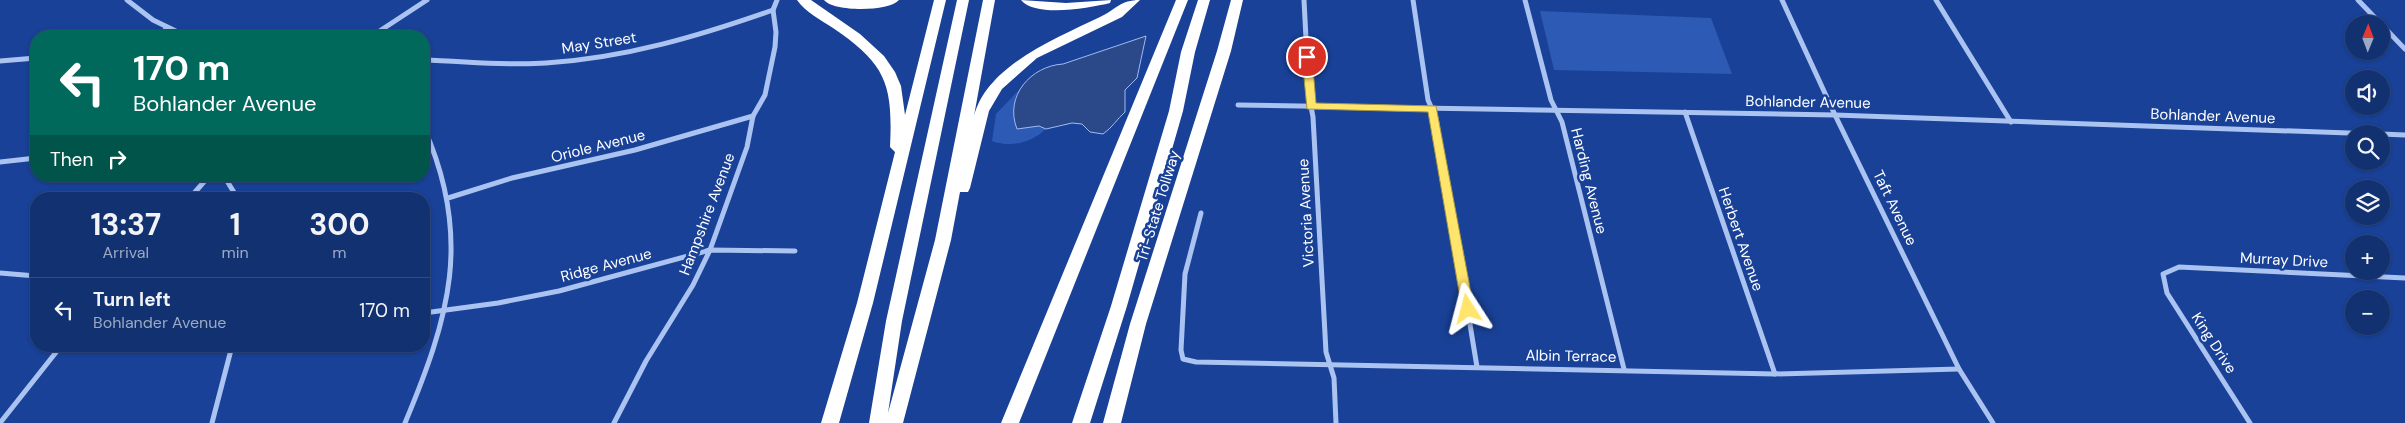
<!DOCTYPE html>
<meta charset="utf-8">
<style>
body{margin:0;font-family:"DM Sans",sans-serif;background:#1b3976;color:#f1f3f6;height:100vh;display:flex;flex-direction:column;font-size:19px;white-space:nowrap}
*{box-sizing:border-box;margin:0}
p{font-size:16px;color:#9ca9c3}
.icon{flex:none;width:28px;height:28px;fill:none;stroke:currentColor;stroke-width:2;stroke-linecap:round;stroke-linejoin:round}
.map{position:relative;flex:1;overflow:hidden}
.details{position:absolute;left:30px;top:192px;width:400px;height:160px;display:flex;flex-direction:column;background:#123171;border-radius:20px;box-shadow:0 1px 4px #0004,0 0 0 1px #314c84}
.details>*{flex:none}
.hud{position:absolute;left:30px;top:30px;width:400px;height:152px;border-radius:20px;box-shadow:0 1px 4px #0004,0 0 0 1px #314c84;background:#00695c;color:#fff;overflow:hidden}
.needle{width:32px;rotate:1deg}
.buttons{position:absolute;left:2345px;top:15px;display:grid;gap:10px}
.buttons a{display:grid;place-items:center;width:45px;height:45px;border-radius:50%;background:#123171;box-shadow:0 1px 4px #0004,0 0 0 1px #314c84;font-size:25px}
.pin{position:absolute;display:grid;place-items:center;width:42px;height:42px;color:#fff;margin:-21px;border:2px solid #fff;border-radius:50%;box-shadow:0 1px 5px #0007}
.me{position:absolute;width:55px;margin:-28px;rotate:351deg;stroke-linejoin:round;filter:drop-shadow(0 0 4px #0008)}
.turn{display:flex;align-items:center;gap:18px;height:105px;padding:0 20px;font-size:22px}
.turn .icon{width:65px;height:65px;stroke-width:2.5}
.turn b{display:block;font-size:35px;line-height:42px}
.then{display:flex;align-items:center;height:48px;padding:0 20px;background:#0003;gap:10px;font-size:19px}
.eta{display:flex;justify-content:space-evenly;align-items:center;height:85px;text-align:center}
.eta b{font-size:30px;font-weight:700;line-height:35px}
ul{padding:0;list-style:none}
li{display:flex;align-items:center;gap:15px;height:65px;padding:0 20px;border-top:1px solid #314c84}
li div{flex:1}
li b{display:block;font-size:19px}
li em{font-style:normal}
.map>svg:first-child{display:block}
</style>
<div class="map">
<svg width="2405" height="423" viewBox="0 0 2405 423">
<rect width="100%" height="100%" fill="#184197"/>
<g fill="#2c5ab5">
<polygon points="1540,11 1711,18 1732,74 1554,70"/>
<path d="M1020,89L1015,98L1029,126H1039L1046,129C1031,143 1010,148 992,141L996,114Z"/>
</g>
<path fill="#2b4889" stroke="#9ebcf3" d="M1146,36L1137,78L1125,90V112C1117,119 1112,128 1103,134L1090,132L1082,124L1072,123L1046,129L1039,126L1017,129C1004,96 1031,66 1063,64Z"/>
<g fill="none" stroke-linecap="round" stroke-linejoin="round">
<g stroke="#abc3f1" stroke-width="5">
<polyline points="127,0 153,20 186,36"/>
<polyline points="1304,0 1309,96 1313,117 1326,352 1334,378 1336,423"/>
<polyline points="1413,0 1428,100 1436,118 1477,367"/>
<polyline points="1525,0 1551,100 1562,122 1624,369"/>
<polyline points="1782,0 1835,115 1959,369 1993,423"/>
<polyline points="1936,0 2011,122"/>
<polyline points="2358,0 2381,24"/>
<polyline points="2381,24 2405,49"/>
<polyline points="162,36 166,28"/>
<polyline points="372,36 427,0"/>
<path d="M424,60C465,61 506,66 546,63C625,58 699,36 773,10"/>
<polyline points="0,61 36,58"/>
<polyline points="1238,105 1835,115 2377,134"/>
<polyline points="1685,112 1775,374"/>
<polyline points="2381,134 2405,135"/>
<polyline points="0,162 36,158"/>
<polyline points="224,176 238,199"/>
<polyline points="448,198 512,178 635,150 753,116"/>
<polyline points="189,199 209,176"/>
<polyline points="1201,213 1185,274 1181,350 1183,359 1196,362 1775,374 1959,369"/>
<polyline points="0,273 36,276"/>
<polyline points="424,313 498,303 559,291 710,250 795,251"/>
<polyline points="0,423 61,346"/>
<polyline points="212,423 232,346"/>
<path d="M405,423C449,318 473,238 424,128"/>
<polyline points="614,423 646,361 693,285 710,250 747,147 753,116 765,95 775,47 776,32 773,10 777,0"/>
<polyline points="2250,423 2167,293 2163,274 2179,267 2405,278"/>
</g>
<g fill="#fff" fill-rule="evenodd">
<path d="M797,0H811L860,34L884,56L895,72L901,86L905,115L934,0H946L873,303L839,423H821L857,303L895,152L890,147C893,84 886,64 833,28C821,20 805,12 797,0Z"/>
<path d="M824,0H899C889,12 833,12 824,0Z"/>
<path d="M957,0H969L902,321L888,413L935,240L983,0H995L974,116C987,65 1057,38 1100,17C1117,9 1120,0 1140,0L1122,17L1037,58L1002,89L989,111L970,188L968,192H960L951,240L903,423H869L886,321Z"/>
<path d="M1021,0L1066,3L1111,0L1110,3C1089,8 1036,18 1021,0Z"/>
<polygon points="1176,0 1188,0 1019,423 1001,423"/>
<polygon points="1198,0 1210,0 1195,52 1183,111 1127,306 1090,423 1072,423 1111,306 1169,111 1181,52"/>
<polygon points="1231,0 1243,0 1231,51 1146,324 1121,423 1103,423 1130,324 1217,51"/>
</g>
</g>
<polygon fill="#ffe56b" stroke="#a69546" points="1307,54 1312,57 1316,103 1436,106 1474,309 1472,313 1463,313 1462,309 1428,112 1307,109 1302,57"/>
<g text-anchor="middle" dominant-baseline="central" stroke-width="5" stroke-linejoin="round" paint-order="stroke">
<g font-size="15" fill="#fff" stroke="#184197">
<text transform="translate(599 43) rotate(-9)">May Street</text>
<text transform="translate(1808 102) rotate(1)">Bohlander Avenue</text>
<text transform="translate(2213 116) rotate(2)">Bohlander Avenue</text>
<text transform="translate(598 146) rotate(-14)">Oriole Avenue</text>
<text transform="translate(1589 181) rotate(76)">Harding Avenue</text>
<text transform="translate(1158 206) rotate(-73)">Tri-State Tollway</text>
<text transform="translate(1895 208) rotate(64)">Taft Avenue</text>
<text transform="translate(1306 213) rotate(-93)">Victoria Avenue</text>
<text transform="translate(707 214) rotate(-69)">Hampshire Avenue</text>
<text transform="translate(1741 239) rotate(71)">Herbert Avenue</text>
<text transform="translate(2284 260) rotate(3)">Murray Drive</text>
<text transform="translate(606 265) rotate(-15)">Ridge Avenue</text>
<text transform="translate(2214 343) rotate(57)">King Drive</text>
<text transform="translate(1571 356) rotate(1)">Albin Terrace</text>
</g>
</g>
</svg>
<div class="buttons">
<a><svg class="needle" viewBox="-14 -14 28 28"><path d="M0-13l5 13h-10z" fill="#e53935"/><path d="M0 13l5-13h-10z" fill="#9ca9c3"/></svg></a>
<a><svg class="icon" aria-label="sound" viewBox="0 0 24 24"><path d="M4 9h4l5-4v14l-5-4H4zM17 9q2 3 0 6"/></svg></a>
<a><svg class="icon" aria-label="search" viewBox="0 0 24 24"><circle cx="10" cy="10" r="6"/><path d="M15 15l6 6"/></svg></a>
<a><svg class="icon" aria-label="layers" viewBox="0 0 24 24"><path d="M12 4l9 5-9 5-9-5zM3 14l9 5 9-5"/></svg></a>
<a>+</a>
<a>−</a>
</div>
<div class="pin" style="left:1307px;top:57px;background:#d93025"><svg class="icon" aria-label="arrive" viewBox="0 0 24 24"><path d="M6 21V4h12l-3 4 3 4H6"/></svg></div>
<svg class="me" style="left:1468px;top:309px" viewBox="-20 -20 40 40"><path d="M0-17L14 15 0 8-14 15z" fill="#ffe56b" stroke="#fff" stroke-width="4"/></svg>
<div class="hud">
<div class="turn"><svg class="icon" aria-label="left" viewBox="0 0 24 24"><path d="M17 20v-9H6M10 6l-5 5 5 5"/></svg><div><b>170 m</b>Bohlander Avenue</div></div>
<div class="then">Then<svg class="icon" aria-label="right" viewBox="0 0 24 24"><path d="M7 20v-9h11M14 6l5 5-5 5"/></svg></div>
</div>
<section class="details">
<div class="eta">
<div><b>13:37</b><p>Arrival</p></div>
<div><b>1</b><p>min</p></div>
<div><b>300</b><p>m</p></div>
</div>
<ul>
<li><svg class="icon" aria-label="left" viewBox="0 0 24 24"><path d="M17 20v-9H6M10 6l-5 5 5 5"/></svg><div><b>Turn left</b><p>Bohlander Avenue</p></div><em>170 m</em></li>
</ul>
</section>
</div>
